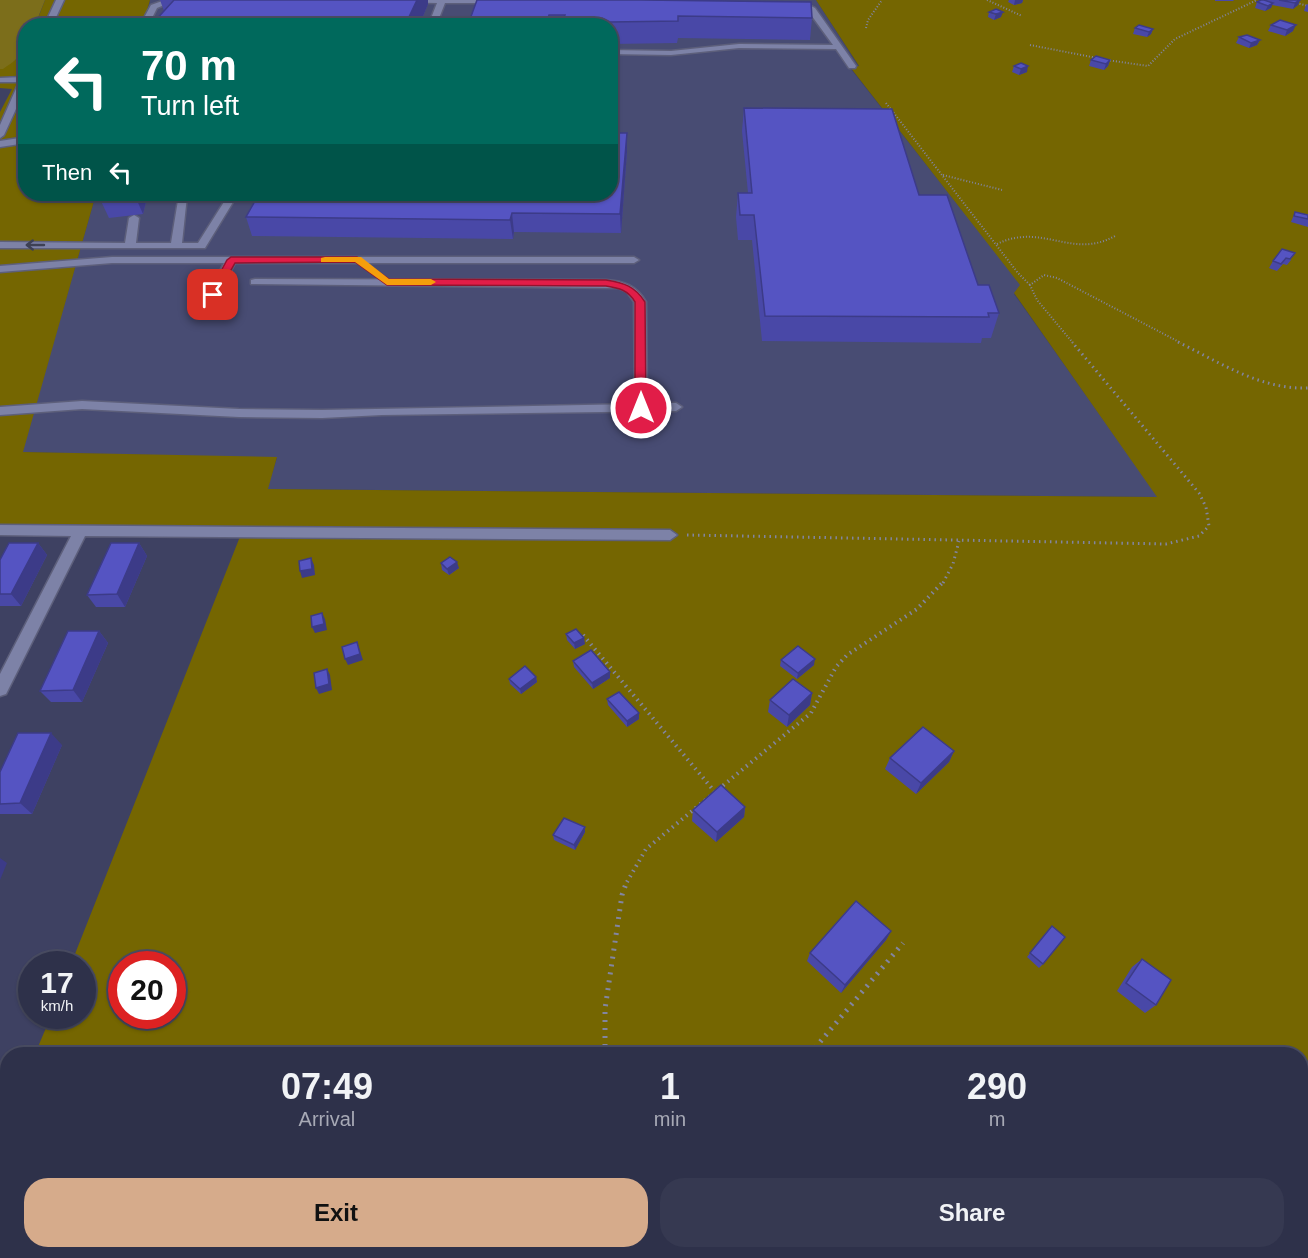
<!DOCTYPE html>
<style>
body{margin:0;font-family:Helvetica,sans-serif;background:#363951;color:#f1f3f6;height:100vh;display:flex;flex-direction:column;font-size:22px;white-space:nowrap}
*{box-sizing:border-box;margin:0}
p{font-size:20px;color:#a7a9b5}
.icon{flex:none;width:33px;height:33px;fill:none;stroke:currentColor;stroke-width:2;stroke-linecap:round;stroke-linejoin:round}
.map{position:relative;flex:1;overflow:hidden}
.panel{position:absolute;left:0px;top:1047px;width:1308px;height:212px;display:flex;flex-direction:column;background:#2e314a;border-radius:24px 24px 0 0;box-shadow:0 2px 4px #0004,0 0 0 2px #494c62}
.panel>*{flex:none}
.guide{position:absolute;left:18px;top:18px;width:600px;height:183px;border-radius:24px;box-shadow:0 2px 4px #0004,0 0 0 2px #494c62;background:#00695c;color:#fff;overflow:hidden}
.speed{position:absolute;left:18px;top:951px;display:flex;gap:12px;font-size:30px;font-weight:700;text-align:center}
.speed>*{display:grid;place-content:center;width:78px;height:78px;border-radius:50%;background:#2e314a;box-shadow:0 2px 4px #0004,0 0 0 2px #494c62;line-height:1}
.speed small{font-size:15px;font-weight:400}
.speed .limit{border:9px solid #d22;background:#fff;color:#111}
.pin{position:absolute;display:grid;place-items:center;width:51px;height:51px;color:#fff;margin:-26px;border-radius:12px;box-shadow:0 3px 9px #0006}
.me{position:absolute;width:66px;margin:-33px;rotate:0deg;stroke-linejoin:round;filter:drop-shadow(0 0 4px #0008)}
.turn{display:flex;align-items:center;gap:21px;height:126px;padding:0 24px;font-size:27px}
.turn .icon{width:78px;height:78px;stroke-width:2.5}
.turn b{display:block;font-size:42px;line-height:51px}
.then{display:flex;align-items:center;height:57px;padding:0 24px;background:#0003;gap:12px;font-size:22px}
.eta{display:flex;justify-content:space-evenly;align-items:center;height:102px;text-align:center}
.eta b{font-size:36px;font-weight:600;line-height:42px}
.button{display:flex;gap:12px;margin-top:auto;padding:12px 24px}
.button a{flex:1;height:69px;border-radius:24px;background:#d6ab8b;color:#111;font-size:24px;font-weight:600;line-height:69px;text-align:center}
.button a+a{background:#363951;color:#f1f3f6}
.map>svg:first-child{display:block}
</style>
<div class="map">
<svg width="1308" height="1258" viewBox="0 0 1308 1258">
<rect width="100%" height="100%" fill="#3e4162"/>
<polygon fill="#484c73" points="150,0 816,0 859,67 850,68 1021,285 1014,294 1158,497 267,489 277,458 22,452 96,194 610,194 610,26 143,25"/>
<g fill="#756601" fill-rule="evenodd">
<polygon points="45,0 150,0 143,25 35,26"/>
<path d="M816,0H1308V1258H1100L1084,1251H1300V1054H35L51,1016H82V964H71L243,529L0,526V112L12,89L0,88V69L22,56L25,48L26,194H96L23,452L277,457L268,489L1157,497L1014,293L1020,285L850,67L859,66ZM122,964H172V1016H122Z"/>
</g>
<path fill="#7c6e1b" d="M0,0H45L35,25L26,26C26,52 25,54 3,69H0Z"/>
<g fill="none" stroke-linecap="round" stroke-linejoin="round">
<defs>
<g id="minor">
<polygon points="56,0 64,0 52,26 44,26"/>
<polygon points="165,0 176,0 157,8 153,16 161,26 153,26 145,16 151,5"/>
<polygon points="388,0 498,0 499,1 495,3 445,3 436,26 428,26 437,3 392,2"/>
<polygon points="792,3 807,4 815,8 856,66 855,68 849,68 836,49 739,48 671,55 610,54 610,50 671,51 739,44 833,45 809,12 789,7"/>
<polygon points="23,74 26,74 26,87 4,135 0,138 0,125 19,82 0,82 0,78 22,77"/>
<polygon points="26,137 26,143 0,147 0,141"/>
<polygon points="179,194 187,196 182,243 198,243 229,194 238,194 205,248 0,248 0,242 125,243 129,218 134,215 139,218 136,243 171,243"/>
<polygon points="112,257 634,257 639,260 634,263 235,263 218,295 213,298 208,295 224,263 112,263 0,272 0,266"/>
<path d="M255,279L606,280C624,281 637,286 646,302L647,403H676L682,407L676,411L382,415L322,418L239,417L82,409L0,415V407L82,401L239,409L322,410L635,404L634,302L627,292L618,288L251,284V280Z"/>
<polygon points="0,525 670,530 677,535 670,540 85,536 6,694 0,696 0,674 71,536 0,535"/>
<polygon points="1050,1251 1085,1251 1088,1258 1053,1258"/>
</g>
</defs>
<use href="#minor" stroke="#5d5f7b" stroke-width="3"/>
<g stroke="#8285a1" stroke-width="2" stroke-dasharray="1 2" stroke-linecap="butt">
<polyline points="987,0 1022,16"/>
<polyline points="1285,0 1308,6"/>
<polyline points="866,28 868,20 882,0"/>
<polyline points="1030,45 1097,58"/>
<polyline points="1107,60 1148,66 1175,39 1257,0"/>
<polyline points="886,103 1018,273 1030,285"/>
<polyline points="943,175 1002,190"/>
<path d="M997,244C1042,222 1072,260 1115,236"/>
<polyline points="1073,343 1037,300 1030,285 1044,275 1057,278 1181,343"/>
</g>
<g stroke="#8285a1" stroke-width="3" stroke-dasharray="1.5 4" stroke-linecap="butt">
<path d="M1178,342C1219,362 1261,390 1308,388"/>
<polyline points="687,535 1166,544 1199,536 1209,526 1206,507 1199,493 1072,342"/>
<polyline points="943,583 953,564 959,541"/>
</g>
<g stroke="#8285a1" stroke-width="4" stroke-dasharray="1.5 4.5" stroke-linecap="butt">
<polyline points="583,635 715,792"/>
<polyline points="627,882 646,849 811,713 836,667 847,655 917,609 944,581"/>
</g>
<g stroke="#8285a1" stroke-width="5" stroke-dasharray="2 6" stroke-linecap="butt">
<polyline points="605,1054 605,1009 622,895 627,881"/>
<polyline points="810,1054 903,943"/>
</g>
<use href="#minor" fill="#7d82a7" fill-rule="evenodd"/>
</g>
<g fill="#4948a7">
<polygon points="160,0 428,0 428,4 419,26 156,26 154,22 164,11"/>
<polygon points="477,0 812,18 810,40 678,38 677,43 611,44 610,26 470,26 469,22"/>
<polygon points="1009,0 1023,0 1022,3 1014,5 1008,2"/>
<polygon points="1215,0 1234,0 1233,1 1215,1"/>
<polygon points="1261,0 1300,0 1298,5 1293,9 1272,5 1271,8 1265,11 1255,8 1257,2"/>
<polygon points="1308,4 1308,12 1304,11 1306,5"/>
<polygon points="989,12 1001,17 994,20 988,17"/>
<polygon points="1271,25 1293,31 1285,36 1268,31"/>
<polygon points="1135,28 1153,29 1151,34 1147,37 1133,34"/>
<polygon points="1239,37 1260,40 1257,45 1249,48 1236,43"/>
<polygon points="1091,60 1110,60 1108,66 1104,70 1089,66"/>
<polygon points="1014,66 1027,72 1019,75 1012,72"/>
<polygon points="744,108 919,195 978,285 999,313 991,338 982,338 981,343 762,341 752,240 738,240 736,217 738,193 748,193 742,131"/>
<polygon points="627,133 627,151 621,233 514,232 513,239 252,236 246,217"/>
<polygon points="148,194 143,214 109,218 100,199"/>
<polygon points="1295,212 1308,215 1308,227 1291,222"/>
<polygon points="1282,249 1291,260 1287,265 1283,264 1277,271 1269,268 1273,261"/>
<polygon points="38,543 47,555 21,606 0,606 0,560"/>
<polygon points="139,543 147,556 125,607 96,607 87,595"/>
<polygon points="441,563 459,568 449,575 442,570"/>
<polygon points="99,631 108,643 82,702 51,702 40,691"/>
<polygon points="566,634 585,644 575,649 567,640"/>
<polygon points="781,660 814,665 797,679 780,666"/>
<polygon points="573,661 610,672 610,678 593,689 574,667"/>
<polygon points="536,677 537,682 521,694 510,684 509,679"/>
<polygon points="812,693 810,705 787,727 768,712 770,700"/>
<polygon points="607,699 639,719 627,727 608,705"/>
<polygon points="62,745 32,814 0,814 0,772"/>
<polygon points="954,751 949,762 916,794 885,769 890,758"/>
<polygon points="745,807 744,817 716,842 692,821 693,810"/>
<polygon points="585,827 585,832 575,850 554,840 553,835"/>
<polygon points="1052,926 1043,964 1039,968 1027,957"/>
<polygon points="891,931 886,940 841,993 807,961 810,953"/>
<polygon points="1142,959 1156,1005 1145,1013 1117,991 1132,967"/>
</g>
<g fill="#3c3b88">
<polygon points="417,0 428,0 428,4 419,26 409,26 408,19"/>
<polygon points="1015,0 1023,0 1022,3 1014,5"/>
<polygon points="1300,0 1298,5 1293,9 1295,3"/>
<polygon points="1273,3 1271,8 1265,11 1268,6"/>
<polygon points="1003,12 1001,17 994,20 996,14"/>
<polygon points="549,15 550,26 547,26 547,22"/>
<polygon points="206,17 209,26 203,26 202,22"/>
<polygon points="602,18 603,26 598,26 597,20"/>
<polygon points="1296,25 1293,31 1285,36 1287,30"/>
<polygon points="1153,29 1151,34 1147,37 1149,32"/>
<polygon points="1260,40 1257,45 1249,48 1251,43"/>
<polygon points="613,59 613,76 611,101 610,83"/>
<polygon points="1110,60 1108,66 1104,70 1106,64"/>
<polygon points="1028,66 1027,72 1019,75 1021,69"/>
<polygon points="627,133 627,151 621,233 620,214"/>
<polygon points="135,194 148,194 143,214 135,196"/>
<polygon points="161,194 199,194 199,195 164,199"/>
<polygon points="512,213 514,232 513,239 510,220"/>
<polygon points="38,543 47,555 21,606 11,594"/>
<polygon points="139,543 147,556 125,607 117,594"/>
<polygon points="311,558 314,565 315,575 302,578 300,571"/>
<polygon points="457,562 459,568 449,575 447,569"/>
<polygon points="322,613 325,619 327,630 315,633 312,627"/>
<polygon points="99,631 108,643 82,702 73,690"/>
<polygon points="584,638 585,644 575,649 574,643"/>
<polygon points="357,642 363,660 348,665 345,659"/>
<polygon points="815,659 814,665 797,679 798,673"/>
<polygon points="327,669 330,675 332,690 319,694 316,688"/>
<polygon points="610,672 610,678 593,689 592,683"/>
<polygon points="536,677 537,682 521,694 520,689"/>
<polygon points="812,693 810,705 787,727 789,715"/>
<polygon points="639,713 639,719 627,727 627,721"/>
<polygon points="51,733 62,745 32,814 20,803"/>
<polygon points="954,751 949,762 916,794 921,783"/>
<polygon points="745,807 744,817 716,842 717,832"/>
<polygon points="585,827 585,832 575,850 574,845"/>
<polygon points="0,858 7,863 0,880"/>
<polygon points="891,931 886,940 841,993 845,985"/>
<polygon points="204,1251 222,1251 220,1258 203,1258"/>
<polygon points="316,1251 324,1251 323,1258 314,1258"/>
</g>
<g fill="#5554c2" stroke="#3c3b88" stroke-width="1.5">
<polygon points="174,0 417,0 408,19 206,17 202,22 154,22"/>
<polygon points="477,0 641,0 811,2 812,18 678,16 678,21 610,22 602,18 597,20 563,20 565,15 549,15 547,22 469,22"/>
<polygon points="1261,0 1264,0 1273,3 1268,6 1257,2"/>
<polygon points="1279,0 1300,0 1295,3"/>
<polygon points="996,9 1003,12 996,14 989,12"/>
<polygon points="1280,20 1296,25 1287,30 1271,25"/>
<polygon points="1139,25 1153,29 1149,32 1135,28"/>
<polygon points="1247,35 1260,40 1251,43 1239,37"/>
<polygon points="1096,56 1110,60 1106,64 1091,60"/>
<polygon points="610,59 613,59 610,83"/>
<polygon points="1021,63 1028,66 1021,69 1014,66"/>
<polygon points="744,108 892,109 919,195 947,195 978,285 989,285 999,313 988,313 989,317 765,316 754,215 740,215 738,193 752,193"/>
<polygon points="610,133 627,133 620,214 512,213 510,220 246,217 259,194 610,194"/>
<polygon points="102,194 135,194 135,196 100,199"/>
<polygon points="1295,212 1308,215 1308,219 1294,216"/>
<polygon points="1282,249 1295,253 1290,259 1286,258 1281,264 1273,261"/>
<polygon points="9,543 38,543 11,594 0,594 0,560"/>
<polygon points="111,543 139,543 117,594 87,595"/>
<polygon points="450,557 457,562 447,569 441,563"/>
<polygon points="311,558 312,569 300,571 299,561"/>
<polygon points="322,613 324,624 312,627 311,616"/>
<polygon points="576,629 584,638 574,643 566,634"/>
<polygon points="68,631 99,631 73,690 40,691"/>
<polygon points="357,642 360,654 345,659 342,647"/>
<polygon points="798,646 815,659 798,673 781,660"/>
<polygon points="591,650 610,672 592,683 573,661"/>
<polygon points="525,666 536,677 520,689 509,679"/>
<polygon points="327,669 329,684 316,688 314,673"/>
<polygon points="793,679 812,693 789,715 770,700"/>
<polygon points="619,692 639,713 627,721 607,699"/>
<polygon points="923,727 954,751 921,783 890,758"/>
<polygon points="18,733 51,733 20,803 0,804 0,772"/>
<polygon points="721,785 745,807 717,832 693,810"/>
<polygon points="564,818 585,827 574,845 553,835"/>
<polygon points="856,901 891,931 845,985 810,953"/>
<polygon points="1052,926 1065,937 1043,964 1030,953"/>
<polygon points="1142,959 1171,980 1156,1005 1126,983"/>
<polygon points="72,1251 204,1251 203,1258 69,1258"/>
<polygon points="244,1251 316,1251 314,1258 242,1258"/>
<polygon points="636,1251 959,1251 960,1258 635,1258"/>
</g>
<defs><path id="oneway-shaft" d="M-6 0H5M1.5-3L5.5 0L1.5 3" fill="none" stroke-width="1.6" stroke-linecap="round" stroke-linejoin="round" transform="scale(1.5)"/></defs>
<use stroke="#3d4054" href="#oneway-shaft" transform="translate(35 245) rotate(-180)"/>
<path fill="#e11d48" stroke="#92132f" stroke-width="1.5" d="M231,257H357L389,279L606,280C624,283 635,286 645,302L646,408L641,411L635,408V302C628,290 619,288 606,286L387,285L355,262L235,263L216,297H209L208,295L227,260Z"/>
<polygon fill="#f59e0b" points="325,257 361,257 389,279 431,279 436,282 431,285 387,285 355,262 321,262 321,258"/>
</svg>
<div class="speed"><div>17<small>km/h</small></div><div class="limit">20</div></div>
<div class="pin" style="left:213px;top:295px;background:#d93025"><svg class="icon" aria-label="arrive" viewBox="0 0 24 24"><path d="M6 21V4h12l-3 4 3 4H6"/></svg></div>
<svg class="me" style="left:641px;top:408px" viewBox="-20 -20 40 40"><circle r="17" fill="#e11d48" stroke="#fff" stroke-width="3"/><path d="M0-11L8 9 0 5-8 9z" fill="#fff"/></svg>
<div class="guide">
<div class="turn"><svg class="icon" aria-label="left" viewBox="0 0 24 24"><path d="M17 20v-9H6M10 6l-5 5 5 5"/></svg><div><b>70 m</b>Turn left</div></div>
<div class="then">Then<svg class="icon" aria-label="left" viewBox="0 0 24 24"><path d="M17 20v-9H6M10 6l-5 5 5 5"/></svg></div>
</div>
<section class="panel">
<div class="eta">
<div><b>07:49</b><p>Arrival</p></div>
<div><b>1</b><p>min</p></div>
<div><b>290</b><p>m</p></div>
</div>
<div class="button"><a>Exit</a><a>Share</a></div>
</section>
</div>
